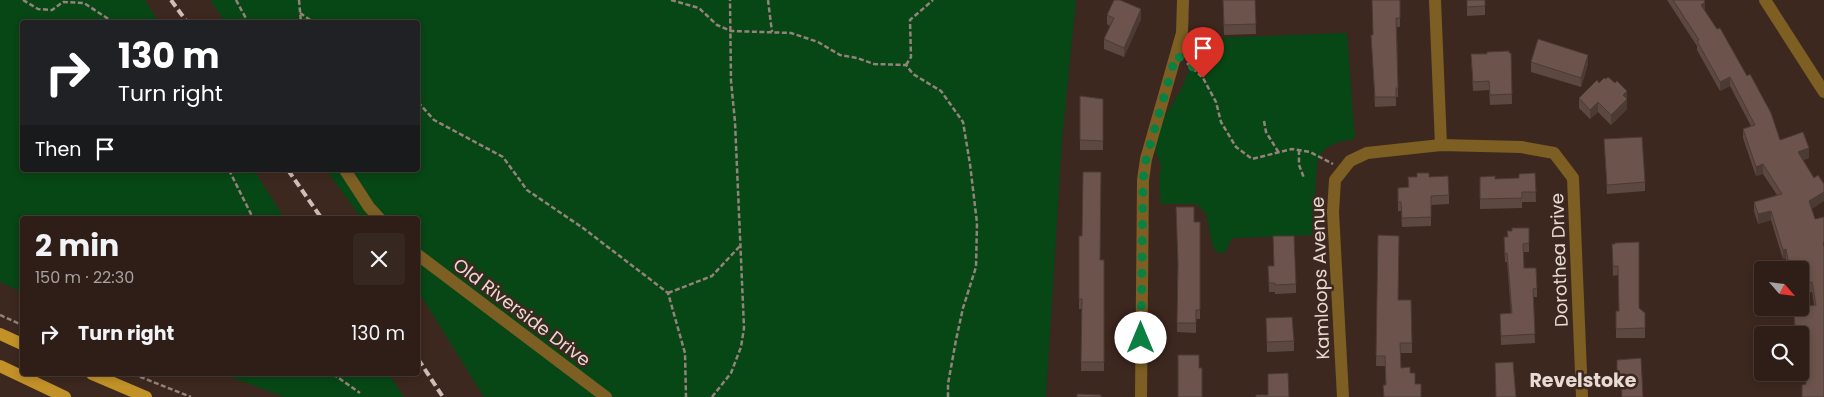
<!DOCTYPE html>
<meta charset="utf-8">
<style>
body{margin:0;font-family:Poppins,sans-serif;background:#362720;color:#f1f3f6;height:100vh;display:flex;flex-direction:column;font-size:19px;white-space:nowrap}
*{box-sizing:border-box;margin:0}
p{font-size:16px;color:#a7a2a1}
.icon{flex:none;width:28px;height:28px;fill:none;stroke:currentColor;stroke-width:2;stroke-linecap:round;stroke-linejoin:round}
.map{position:relative;flex:1;overflow:hidden}
.sheet{position:absolute;left:20px;top:216px;width:400px;height:160px;display:flex;flex-direction:column;background:#2e1e17;border-radius:5px;box-shadow:0 2px 8px #0003,0 0 0 1px #493c36}
.sheet>*{flex:none}
.banner{position:absolute;left:20px;top:20px;width:400px;height:152px;border-radius:5px;box-shadow:0 2px 8px #0003,0 0 0 1px #493c36;background:#202124;color:#fff;overflow:hidden}
.needle{width:32px;rotate:118deg}
.fabs{position:absolute;left:1754px;top:261px;display:grid;gap:10px}
.fabs a{display:grid;place-items:center;width:55px;height:55px;border-radius:5px;background:#2e1e17;box-shadow:0 2px 8px #0003,0 0 0 1px #493c36;font-size:25px}
.pin{position:absolute;display:grid;place-items:center;width:42px;height:42px;color:#fff;margin:-51px -21px;border-radius:50% 50% 50% 0;rotate:-45deg;box-shadow:0 0 5px #0007}
.pin .icon{rotate:45deg}
.me{position:absolute;width:55px;margin:-28px;rotate:0deg;stroke-linejoin:round;filter:drop-shadow(0 0 4px #0008)}
.turn{display:flex;align-items:center;gap:18px;height:105px;padding:0 15px;font-size:22px}
.turn .icon{width:65px;height:65px;stroke-width:2.5}
.turn b{display:block;font-size:35px;line-height:42px}
.then{display:flex;align-items:center;height:48px;padding:0 15px;background:#0003;gap:10px;font-size:19px}
.round{display:grid;place-items:center;flex:none;width:52px;height:52px;border-radius:5px;background:#362720}
.summary{display:flex;align-items:center;justify-content:space-between;height:85px;padding:0 15px}
h1{font-size:30px;font-weight:700;line-height:38px}
ul{padding:0;list-style:none}
li{display:flex;align-items:center;gap:15px;height:65px;padding:0 15px}
li div{flex:1}
li b{display:block;font-size:19px}
li em{font-style:normal}
.map>svg:first-child{display:block}
</style>
<div class="map">
<svg width="1824" height="397" viewBox="0 0 1824 397">
<rect width="100%" height="100%" fill="#3d281f"/>
<g fill="#074615">
<polygon points="0,0 145,0 159,22 22,22 22,170 254,170 285,219 22,219 22,292 0,282"/>
<polygon points="210,0 1076,0 1062,141 1046,397 484,397 418,291 418,219 362,219 326,170 418,170 418,22 225,22"/>
<path d="M1207,25L1208,38L1347,33L1355,139C1337,142 1320,145 1317,166L1312,235L1232,238L1225,253H1219L1213,248L1206,214L1196,204H1161L1159,182L1161,165L1155,151L1163,119L1182,88Z"/>
<polygon points="222,374 389,374 404,397 284,397"/>
</g>
<g fill="none" stroke-linecap="round" stroke-linejoin="round">
<g stroke="#94837b" stroke-width="2.5" stroke-dasharray="5 2.5" stroke-linecap="butt">
<polyline points="23,0 38,9 52,10 63,2 84,3 113,22"/>
<polyline points="236,0 248,22"/>
<polyline points="299,0 301,22"/>
<polyline points="671,0 699,8 717,25 731,31 791,33 818,42 840,55 857,58 874,64 906,65 913,74 941,91 963,122 970,164 977,223 976,267 963,308 956,340 948,384 948,397"/>
<polyline points="768,0 772,32"/>
<polyline points="300,13 313,22"/>
<polyline points="1187,63 1203,78 1216,102 1221,122 1236,147 1252,159 1292,149 1310,152 1333,164"/>
<polyline points="906,65 911,57 910,20 933,0"/>
<polyline points="418,102 434,120 503,157 527,190 583,228 668,293 685,353 686,397"/>
<polyline points="1264,121 1266,132 1279,153"/>
<polyline points="1299,150 1299,165 1304,178"/>
<polyline points="229,170 251,214 258,219"/>
<polyline points="668,293 712,276 740,246"/>
<polyline points="0,315 22,325"/>
<polyline points="133,374 191,397"/>
<polyline points="333,374 360,393"/>
<polyline points="712,397 731,373 741,347 744,328 735,122 731,81 730,0"/>
</g>
<g stroke="#7d5f24" stroke-width="12">
<polyline points="1435,0 1441,145"/>
<polyline points="1765,0 1824,92"/>
<polyline points="345,170 369,207 380,219"/>
<polyline points="418,255 606,397"/>
<polyline points="1141,397 1143,180 1146,159 1182,33 1183,0"/>
<polyline points="1343,397 1333,212 1335,180 1350,161 1367,153 1441,145 1521,147 1554,153 1573,178 1582,397"/>
</g>
<g stroke="#c29128" stroke-width="12">
<polyline points="0,334 22,344"/>
<polyline points="0,366 65,397"/>
<polyline points="92,374 146,397"/>
</g>
<g stroke="#cdbeb7" stroke-width="4" stroke-dasharray="8 4" stroke-linecap="butt">
<polyline points="171,0 187,22"/>
<polyline points="288,170 322,219"/>
<polyline points="418,359 443,397"/>
</g>
</g>
<g fill="#5d4741">
<polygon points="1223,0 1255,0 1256,34 1224,35"/>
<polygon points="1400,0 1400,27 1397,27 1398,97 1396,97 1396,106 1375,107 1371,35 1373,35"/>
<polygon points="1467,0 1485,0 1485,15 1467,16"/>
<polygon points="1667,0 1704,0 1705,11 1780,140 1809,158 1803,160 1812,209 1824,397 1806,384 1806,354 1805,342 1800,341 1800,335 1795,335 1794,325 1794,316 1801,315 1801,307 1814,305 1812,292 1800,294 1800,270 1788,270 1786,259 1783,259 1771,220 1758,224 1754,211 1754,202 1777,195 1763,174 1756,176 1743,138 1743,129 1751,126 1730,86 1720,91 1697,50 1697,46"/>
<polygon points="1107,15 1141,19 1124,57 1104,49 1104,39 1110,26 1107,24"/>
<polygon points="1511,53 1512,104 1490,105 1489,90 1473,91 1471,54"/>
<polygon points="1531,62 1588,64 1581,87 1531,72"/>
<polygon points="1606,79 1615,83 1627,91 1627,109 1611,125 1598,112 1590,119 1579,108 1579,98 1599,83"/>
<polygon points="1080,96 1103,99 1103,150 1080,150"/>
<polygon points="1604,139 1645,182 1645,191 1607,194"/>
<polygon points="1535,173 1536,202 1522,202 1522,208 1480,209 1480,177 1495,179 1519,178"/>
<polygon points="1408,177 1429,177 1449,195 1449,204 1431,205 1431,226 1402,227 1401,211 1398,211 1398,188 1408,187"/>
<polygon points="1194,222 1200,222 1200,319 1196,319 1196,333 1177,332 1178,269"/>
<polygon points="1529,228 1529,252 1523,252 1524,268 1537,288 1537,297 1533,297 1535,343 1501,345 1500,314 1511,313 1507,262 1505,262 1504,237 1507,237 1512,231"/>
<polygon points="1378,235 1412,343 1412,353 1400,353 1386,385 1385,366 1376,366"/>
<polygon points="1079,236 1100,260 1104,260 1104,371 1081,371 1082,309 1079,309"/>
<polygon points="1612,244 1639,308 1645,313 1645,338 1616,338 1616,311 1619,311 1618,275 1613,276"/>
<polygon points="1268,266 1296,284 1296,293 1275,294 1275,292 1269,292"/>
<polygon points="1266,318 1294,341 1294,351 1267,352"/>
<polygon points="1617,360 1643,397 1622,397 1621,385 1617,385"/>
</g>
<g fill="#4c3a35">
<polygon points="1705,2 1705,11 1701,5"/>
<polygon points="1141,9 1141,19 1124,57 1124,48"/>
<polygon points="1588,55 1588,64 1581,87 1581,78"/>
<polygon points="1730,77 1730,86 1720,91 1720,82"/>
<polygon points="1627,91 1627,109 1611,125 1611,115 1623,95"/>
<polygon points="1598,102 1598,112 1590,119 1590,110"/>
<polygon points="1809,148 1809,158 1798,161 1798,152"/>
<polygon points="1763,164 1763,174 1756,176 1756,167"/>
<polygon points="1824,192 1824,201 1809,211 1809,201"/>
<polygon points="1771,211 1771,220 1758,224 1758,214"/>
<polygon points="1786,249 1786,259 1783,259 1783,250"/>
</g>
<g fill="#6c534c" stroke="#4c3a35">
<polygon points="1114,0 1120,0 1141,9 1124,48 1104,39 1114,18 1107,15"/>
<polygon points="1223,0 1255,0 1256,24 1224,25"/>
<polygon points="1372,0 1400,0 1400,18 1396,18 1398,88 1396,88 1396,97 1375,97 1371,35 1373,35"/>
<polygon points="1467,0 1485,0 1485,6 1467,7"/>
<polygon points="1673,0 1704,0 1705,2 1701,5 1717,29 1720,28 1747,76 1750,74 1771,113 1780,140 1803,132 1809,148 1798,152 1814,178 1818,175 1824,184 1824,192 1809,201 1815,219 1824,217 1824,242 1823,243 1824,247 1824,397 1802,397 1802,385 1806,384 1805,355 1807,354 1805,332 1796,331 1794,316 1803,314 1801,307 1816,305 1812,282 1800,285 1800,270 1790,270 1786,249 1783,250 1771,211 1758,214 1754,202 1782,194 1763,164 1756,167 1743,129 1755,125 1730,77 1720,82 1697,41 1699,40"/>
<polygon points="1538,39 1588,55 1581,78 1531,62"/>
<polygon points="1509,51 1509,53 1511,53 1512,94 1490,95 1489,81 1473,82 1471,54 1487,54 1487,52"/>
<polygon points="1608,77 1615,83 1617,81 1627,91 1623,95 1627,99 1611,115 1598,102 1590,110 1579,98 1597,80 1599,83 1604,78 1606,79"/>
<polygon points="1080,96 1103,99 1103,141 1080,140"/>
<polygon points="1642,137 1645,182 1607,185 1604,139"/>
<polygon points="1083,172 1101,172 1100,260 1104,260 1104,362 1081,362 1082,299 1079,299 1079,236 1082,236"/>
<polygon points="1417,173 1429,173 1429,177 1448,176 1449,195 1431,196 1431,217 1402,218 1401,202 1398,202 1398,188 1409,187 1408,177 1417,177"/>
<polygon points="1535,173 1536,192 1522,192 1522,198 1480,199 1480,177 1495,176 1495,179 1519,178 1519,174"/>
<polygon points="1176,207 1194,207 1194,222 1200,222 1200,310 1196,310 1196,323 1177,323 1178,264"/>
<polygon points="1512,228 1529,228 1529,243 1523,244 1524,268 1536,268 1537,288 1533,289 1535,334 1501,336 1500,314 1512,313 1507,253 1505,254 1504,237 1508,237 1507,231 1512,231"/>
<polygon points="1378,235 1399,236 1398,300 1411,300 1412,343 1400,343 1401,368 1410,367 1410,373 1415,373 1415,384 1421,384 1421,397 1384,397 1383,385 1386,385 1385,356 1376,356"/>
<polygon points="1273,236 1294,236 1296,284 1275,285 1275,283 1269,283 1268,266 1274,266"/>
<polygon points="1639,242 1639,308 1645,313 1645,328 1616,329 1616,311 1619,311 1618,266 1613,266 1612,244 1615,244 1615,243"/>
<polygon points="1292,317 1294,341 1267,342 1266,318"/>
<polygon points="1178,355 1199,355 1199,368 1202,368 1202,397 1178,397"/>
<polygon points="1641,358 1643,397 1622,397 1621,375 1617,375 1617,360"/>
<polygon points="1513,362 1516,397 1496,397 1495,363"/>
<polygon points="1288,373 1289,397 1256,397 1256,395 1268,395 1268,374"/>
<polygon points="1077,394 1101,395 1101,397 1077,397"/>
</g>
<g fill="none" stroke-linecap="round" stroke-linejoin="round">
<polyline stroke="#0b8043" stroke-width="9" stroke-dasharray="0 16.2" points="1141,338 1143,180 1146,159 1176,55 1193,67 1203,78"/>
</g>
<g text-anchor="middle" dominant-baseline="central" stroke-width="5" stroke-linejoin="round" paint-order="stroke">
<g font-size="18" fill="#e8dad4" stroke="#3d281f">
<text transform="translate(1559 260) rotate(-92)">Dorothea Drive</text>
<text transform="translate(1320 278) rotate(-92)">Kamloops Avenue</text>
<text transform="translate(522 312) rotate(37)">Old Riverside Drive</text>
</g>
<g font-size="19" font-weight="bold" fill="#e8dad4" stroke="#3d281f">
<text x="1583" y="380">Revelstoke</text>
</g>
</g>
</svg>
<div class="fabs">
<a><svg class="needle" viewBox="-14 -14 28 28"><path d="M0-13l5 13h-10z" fill="#e53935"/><path d="M0 13l5-13h-10z" fill="#a7a2a1"/></svg></a>
<a><svg class="icon" aria-label="search" viewBox="0 0 24 24"><circle cx="10" cy="10" r="6"/><path d="M15 15l6 6"/></svg></a>
</div>
<div class="pin" style="left:1203px;top:78px;background:#d93025"><svg class="icon" aria-label="arrive" viewBox="0 0 24 24"><path d="M6 21V4h12l-3 4 3 4H6"/></svg></div>
<svg class="me" style="left:1141px;top:338px" viewBox="-20 -20 40 40"><circle r="19" fill="#fff"/><path d="M0-13L10 11 0 6-10 11z" fill="#0b8043"/></svg>
<div class="banner">
<div class="turn"><svg class="icon" aria-label="right" viewBox="0 0 24 24"><path d="M7 20v-9h11M14 6l5 5-5 5"/></svg><div><b>130 m</b>Turn right</div></div>
<div class="then">Then<svg class="icon" aria-label="arrive" viewBox="0 0 24 24"><path d="M6 21V4h12l-3 4 3 4H6"/></svg></div>
</div>
<section class="sheet">
<div class="summary"><div><h1>2 min</h1><p>150 m · 22:30</p></div><a class="round"><svg class="icon" aria-label="close" viewBox="0 0 24 24"><path d="M6 6l12 12M18 6L6 18"/></svg></a></div>
<ul>
<li><svg class="icon" aria-label="right" viewBox="0 0 24 24"><path d="M7 20v-9h11M14 6l5 5-5 5"/></svg><div><b>Turn right</b></div><em>130 m</em></li>
</ul>
</section>
</div>
